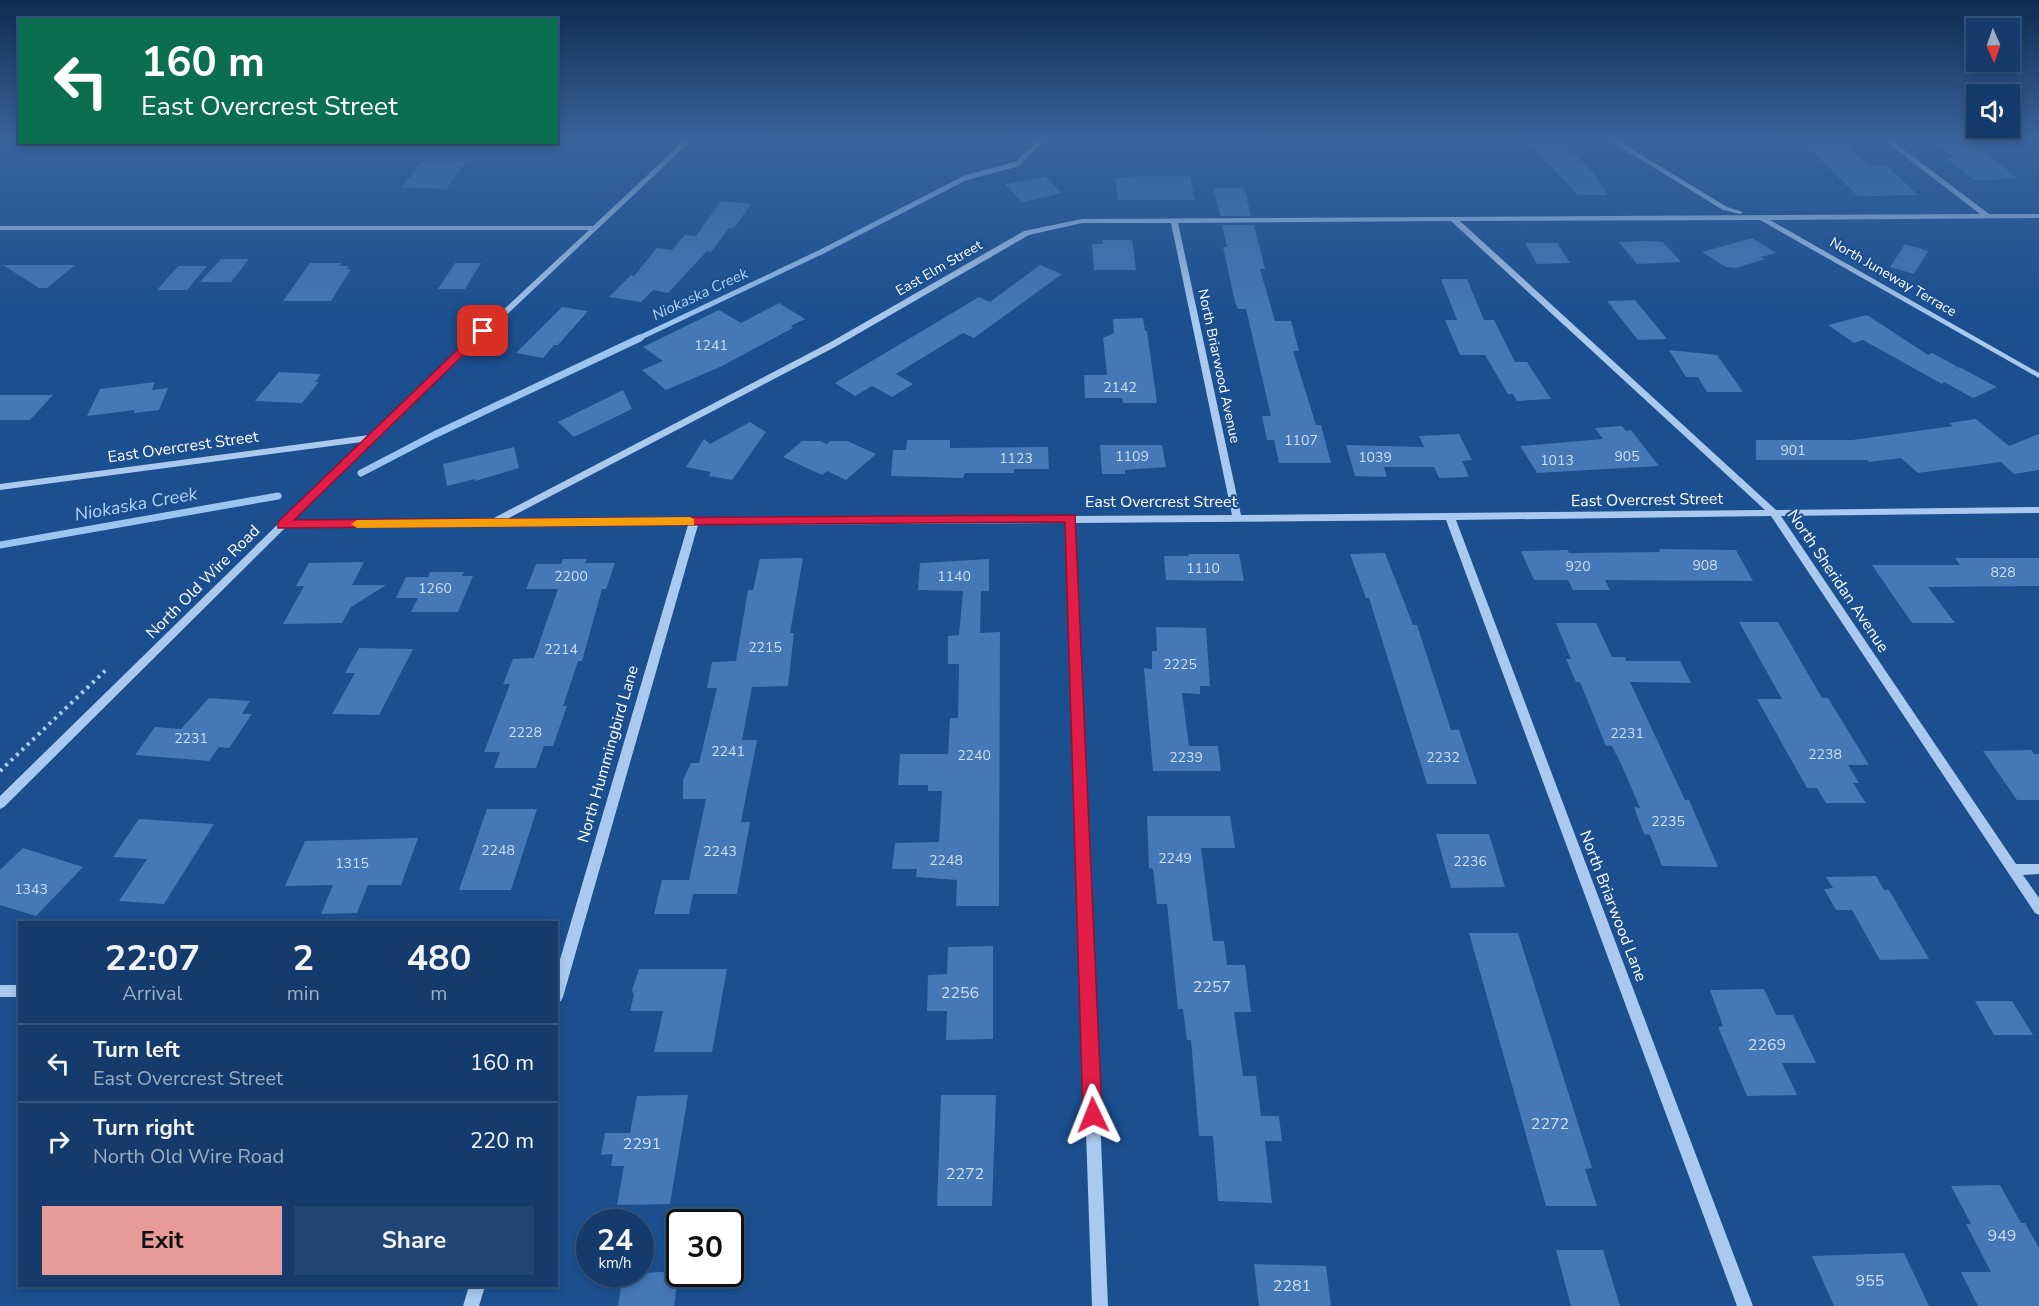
<!DOCTYPE html>
<style>
body{margin:0;font-family:"Nunito Sans",sans-serif;background:#214673;color:#f1f3f6;height:100vh;display:flex;flex-direction:column;font-size:22px;white-space:nowrap}
*{box-sizing:border-box;margin:0}
p{font-size:20px;color:#9dadc1}
.icon{flex:none;width:33px;height:33px;fill:none;stroke:currentColor;stroke-width:2;stroke-linecap:round;stroke-linejoin:round}
.map{position:relative;flex:1;overflow:hidden}
.drawer{position:absolute;left:18px;top:921px;width:540px;height:366px;display:flex;flex-direction:column;background:#143b6b;border-radius:0px;box-shadow:0 3px 9px #0003,0 0 0 2px #33557e}
.drawer>*{flex:none}
.banner{position:absolute;left:18px;top:18px;width:540px;height:126px;border-radius:0px;box-shadow:0 3px 9px #0003,0 0 0 2px #33557e;background:#0b6e4f;color:#fff;overflow:hidden}
.needle{width:39px;rotate:178deg}
.tools{position:absolute;left:1966px;top:18px;display:grid;gap:12px}
.tools a{display:grid;place-items:center;width:54px;height:54px;border-radius:0px;background:#143b6b;box-shadow:0 3px 9px #0003,0 0 0 2px #33557e;font-size:30px}
.speed{position:absolute;left:576px;top:1209px;display:flex;gap:12px;font-size:30px;font-weight:700;text-align:center}
.speed>*{display:grid;place-content:center;width:78px;height:78px;border-radius:50%;background:#143b6b;box-shadow:0 3px 9px #0003,0 0 0 2px #33557e;line-height:1}
.speed small{font-size:15px;font-weight:400}
.speed .limit{border:3px solid #111;border-radius:9px;background:#fff;color:#111}
.pin{position:absolute;display:grid;place-items:center;width:51px;height:51px;color:#fff;margin:-26px;border-radius:12px;box-shadow:0 3px 9px #0006}
.me{position:absolute;width:66px;margin:-33px;rotate:358deg;stroke-linejoin:round;filter:drop-shadow(0 0 4px #0008)}
.turn{display:flex;align-items:center;gap:21px;height:126px;padding:0 24px;font-size:27px}
.turn .icon{width:78px;height:78px;stroke-width:2.5}
.turn b{display:block;font-size:42px;line-height:51px}
.eta{display:flex;justify-content:space-evenly;align-items:center;height:102px;text-align:center}
.eta b{font-size:36px;font-weight:700;line-height:42px}
.action{display:flex;gap:12px;margin-top:auto;padding:12px 24px}
.action a{flex:1;height:69px;border-radius:0px;background:#e69b98;color:#111;font-size:24px;font-weight:700;line-height:69px;text-align:center}
.action a+a{background:#214673;color:#f1f3f6}
ul{padding:0;list-style:none}
li{display:flex;align-items:center;gap:18px;height:78px;padding:0 24px;border-top:2px solid #33557e}
li div{flex:1}
li b{display:block;font-size:22px}
li em{font-style:normal}
.map>svg:first-child{display:block}
</style>
<div class="map">
<svg width="2039" height="1306" viewBox="0 0 2039 1306">
<rect width="100%" height="100%" fill="#1b4f8f"/>
<g fill="none" stroke-linecap="round" stroke-linejoin="round">
<polyline stroke="#9cc4f0" stroke-width="5" points="637,339 821,252 965,178 1017,164 1045,137"/>
<g stroke="#9cc4f0" stroke-width="7">
<polyline points="361,473 434,435 640,338"/>
<polyline points="0,545 278,496"/>
</g>
</g>
<g fill="#4478b7">
<polygon points="1523,137 1556,137 1593,172 1608,195 1578,195"/>
<polygon points="1798,137 1841,139 1868,165 1886,165 1918,195 1858,196"/>
<polygon points="1928,137 1967,137 2018,179 1973,180 1947,158 1954,158"/>
<polygon points="423,161 467,161 446,189 401,187"/>
<polygon points="1045,176 1062,193 1022,202 1005,184"/>
<polygon points="1138,176 1190,176 1195,200 1118,200 1115,178"/>
<polygon points="1214,188 1244,188 1251,216 1220,216"/>
<polygon points="721,201 751,204 734,228 729,228 711,252 707,251 668,293 653,290 641,302 609,297 631,275 634,276 657,248 672,250 685,235 696,236"/>
<polygon points="1222,225 1254,225 1265,269 1260,269 1275,321 1291,321 1299,351 1293,351 1316,425 1321,425 1331,463 1279,463 1274,440 1267,440 1262,416 1271,416 1246,309 1238,309 1235,302 1223,247 1227,247"/>
<polygon points="1752,238 1776,253 1761,257 1765,259 1736,268 1726,267 1702,252"/>
<polygon points="1102,240 1132,240 1136,270 1094,270 1092,244 1103,244"/>
<polygon points="1648,241 1663,242 1681,262 1637,264 1619,242"/>
<polygon points="1525,243 1557,243 1570,263 1537,264"/>
<polygon points="1905,244 1928,251 1914,274 1890,267"/>
<polygon points="221,259 249,259 231,282 200,282"/>
<polygon points="310,263 342,263 339,266 349,266 346,269 351,269 331,301 283,301"/>
<polygon points="455,263 481,263 465,289 438,289"/>
<polygon points="3,265 75,265 47,288 39,288"/>
<polygon points="1040,265 1062,274 974,338 963,333 896,374 913,384 892,397 872,386 855,396 835,383 979,297 990,302"/>
<polygon points="178,266 207,266 187,290 157,290"/>
<polygon points="1441,279 1467,279 1484,320 1494,320 1515,362 1527,362 1551,399 1517,401 1513,394 1508,394 1485,355 1460,355 1445,320 1457,320"/>
<polygon points="1635,300 1667,339 1638,340 1607,301"/>
<polygon points="779,303 805,319 791,326 793,328 720,367 666,390 642,370 663,361 643,347 719,310 741,323"/>
<polygon points="562,307 588,311 558,345 554,345 543,358 516,353"/>
<polygon points="1867,315 1928,355 1932,353 1958,367 1950,372 1959,367 1997,387 1973,398 1944,382 1942,384 1863,340 1854,343 1828,325"/>
<polygon points="1143,318 1145,331 1147,331 1157,403 1123,403 1122,398 1085,398 1084,375 1107,375 1103,338 1114,333 1113,319"/>
<polygon points="1669,350 1717,355 1743,392 1707,392 1698,377 1686,377"/>
<polygon points="279,372 321,374 315,382 319,382 302,403 255,401"/>
<polygon points="155,382 152,390 168,388 159,410 134,413 135,410 87,416 100,389"/>
<polygon points="623,390 632,409 574,437 558,422"/>
<polygon points="0,395 53,395 30,420 0,420"/>
<polygon points="1976,419 2009,446 2039,434 2039,470 2014,474 2001,462 1918,473 1901,458 1869,462 1867,460 1756,460 1756,440 1853,440 1953,426 1949,423"/>
<polygon points="750,422 766,432 732,480 709,476 711,472 686,467 704,439 710,444"/>
<polygon points="1622,426 1626,431 1631,430 1659,466 1537,473 1520,446 1603,439 1595,428"/>
<polygon points="1459,434 1472,460 1462,461 1469,477 1439,478 1434,467 1384,467 1387,477 1355,476 1346,445 1424,447 1419,436"/>
<polygon points="907,440 950,440 950,448 1048,447 1049,469 1014,469 1014,473 965,473 963,478 891,476 893,450 906,450"/>
<polygon points="802,441 820,441 827,444 830,441 847,441 876,454 846,480 827,471 822,475 783,457"/>
<polygon points="1100,445 1162,445 1166,467 1125,470 1125,474 1102,474"/>
<polygon points="514,447 519,468 475,481 475,479 447,486 443,464"/>
<polygon points="1659,549 1736,550 1753,581 1605,580 1610,590 1573,590 1568,580 1534,580 1521,551 1568,550 1569,553 1660,552"/>
<polygon points="1385,553 1413,625 1417,625 1451,730 1459,730 1477,784 1427,784 1369,598 1366,598 1350,554"/>
<polygon points="1188,554 1239,554 1244,581 1166,580 1164,556 1189,556"/>
<polygon points="803,558 790,633 794,633 788,686 752,687 742,740 757,740 741,822 750,822 737,894 693,894 689,914 654,914 662,880 689,880 706,799 683,799 683,780 691,763 699,763 717,688 707,688 712,662 736,661 748,590 753,590 760,559"/>
<polygon points="1955,558 2039,558 2039,586 1928,587 1955,623 1912,623 1872,565 1960,565"/>
<polygon points="563,559 587,559 585,563 615,563 606,589 602,589 582,661 578,661 563,706 567,706 553,746 544,746 536,768 494,768 500,752 484,752 510,684 503,684 513,659 534,658 558,589 526,589 536,564 561,564"/>
<polygon points="989,559 989,591 981,591 980,633 1000,632 999,906 956,906 957,880 916,877 917,869 892,869 895,843 939,842 942,791 928,791 928,785 898,785 900,754 948,754 950,718 958,718 959,664 948,664 948,636 959,635 963,591 918,590 920,563"/>
<polygon points="364,562 352,585 386,585 351,607 342,623 283,624 304,586 296,586 309,563"/>
<polygon points="430,572 464,572 462,576 473,576 458,612 411,612 418,598 396,598 406,577 428,577"/>
<polygon points="1739,622 1778,622 1822,698 1828,698 1869,765 1848,765 1859,783 1853,783 1866,803 1826,803 1817,788 1807,788 1757,699 1782,699"/>
<polygon points="1556,623 1596,623 1612,657 1625,657 1626,661 1680,661 1691,683 1630,682 1685,800 1689,800 1718,867 1662,866 1650,835 1644,834 1634,807 1640,808 1622,766 1612,746 1606,746 1580,682 1576,682 1566,659 1571,659"/>
<polygon points="1156,627 1206,628 1210,686 1200,686 1200,694 1182,693 1189,746 1218,746 1221,771 1153,771 1144,668 1152,669 1152,651 1157,651"/>
<polygon points="359,648 413,649 379,715 332,714 355,673 345,673"/>
<polygon points="209,698 250,701 242,714 252,714 229,748 219,747 209,761 135,755 155,727 181,729"/>
<polygon points="2031,750 2034,754 2039,754 2039,800 2017,800 1983,751"/>
<polygon points="487,809 537,809 511,890 459,890"/>
<polygon points="1147,816 1230,816 1235,848 1201,848 1213,941 1224,941 1227,965 1245,965 1251,1012 1234,1012 1243,1076 1256,1076 1261,1116 1279,1116 1282,1141 1265,1141 1272,1203 1218,1201 1213,1136 1199,1136 1191,1040 1187,1040 1183,1009 1178,1009 1167,904 1157,904 1153,869 1149,868"/>
<polygon points="139,819 214,824 164,904 119,901 147,859 113,857"/>
<polygon points="1436,834 1489,834 1505,887 1451,888"/>
<polygon points="418,838 401,885 368,885 357,913 321,914 333,885 285,886 305,841"/>
<polygon points="23,848 83,867 36,916 0,905 0,870"/>
<polygon points="1876,876 1884,890 1889,890 1929,959 1880,960 1852,910 1836,910 1824,889 1833,888 1826,877"/>
<polygon points="1469,933 1518,933 1592,1168 1585,1169 1597,1206 1546,1206"/>
<polygon points="993,946 993,1039 946,1040 947,1011 927,1011 928,975 947,974 948,947"/>
<polygon points="639,969 727,969 712,1052 654,1052 663,1011 630,1011 634,995 632,990"/>
<polygon points="1764,989 1776,1015 1793,1015 1816,1063 1782,1063 1797,1095 1747,1096 1718,1027 1723,1026 1710,990"/>
<polygon points="1975,1001 2012,1001 2033,1035 1994,1035"/>
<polygon points="688,1095 670,1204 617,1205 624,1166 611,1166 613,1154 601,1155 605,1133 630,1133 637,1096"/>
<polygon points="941,1095 996,1095 992,1206 937,1206"/>
<polygon points="2000,1185 2021,1223 2025,1223 2039,1248 2039,1306 1978,1306 1961,1272 1991,1272 1966,1224 1971,1224 1951,1186"/>
<polygon points="1556,1250 1603,1250 1620,1306 1571,1306"/>
<polygon points="1904,1253 1929,1306 1834,1306 1812,1256"/>
<polygon points="1254,1264 1326,1266 1331,1306 1259,1306"/>
<polygon points="679,1271 674,1306 618,1306 623,1274"/>
</g>
<g fill="none" stroke-linecap="round" stroke-linejoin="round">
<polyline stroke="#a9c9ee" stroke-width="4" stroke-dasharray="3 4.5" stroke-linecap="butt" points="0,771 108,668"/>
<g fill="#a9c9ee" fill-rule="evenodd">
<path d="M688,137H695L374,440L292,522L490,520L829,343L1024,231L1082,219L1980,214L1880,137H1887L1989,214H2039V218L1770,220L2039,373V378L1760,220L1460,221L1776,510L2039,507V513L1781,516L2016,864H2039V874L2023,875L2039,898V915L2035,913L1771,516L1456,520L1753,1306H1737L1446,520L1075,523L1108,1306H1092L1065,523L698,525L563,997L561,1001L556,1003V973L688,525L285,528L4,807L0,809V796L362,442L0,490V484L369,435L589,230H0V226H593ZM1451,221L1765,510L1241,515L1178,223ZM1082,223H1171L1232,515L1074,516L1070,515L1066,516L505,520L835,347L1029,235Z"/>
<polygon points="1604,137 1612,137 1727,207 1743,212 1740,214 1723,210"/>
<rect x="0" y="985" width="20" height="12"/>
<polygon points="469,1286 485,1286 479,1306 463,1306"/>
</g>
</g>
<linearGradient id="sky" x2="0" y2="1"><stop stop-color="#0f2b4f"/><stop offset="0.43" stop-color="#39639b"/><stop offset="1" stop-color="#39639b" stop-opacity="0"/></linearGradient>
<rect width="2039" height="320" fill="url(#sky)"/>
<polygon fill="#e11d48" stroke="#92132f" stroke-width="1.5" points="479,329 488,331 294,520 1075,515 1102,1115 1099,1121 1093,1124 1086,1121 1083,1115 1065,522 278,528 278,522"/>
<polygon fill="#f59e0b" points="690,517 694,519 694,525 357,528 351,524 357,520"/>
<g text-anchor="middle" dominant-baseline="central" stroke-width="4.5" stroke-linejoin="round" paint-order="stroke">
<g font-size="14" fill="#fff" stroke="#1b4f8f">
<text transform="translate(939 268) rotate(-30)">East Elm Street</text>
<text transform="translate(1893 277) rotate(30)">North Juneway Terrace</text>
<text transform="translate(1219 366) rotate(78)">North Briarwood Avenue</text>
</g>
<g font-size="14" fill="#d0dded">
<text x="711" y="345">1241</text>
<text x="1120" y="387">2142</text>
<text x="1301" y="440">1107</text>
<text x="1793" y="450">901</text>
<text x="1132" y="456">1109</text>
<text x="1627" y="456">905</text>
<text x="1375" y="457">1039</text>
<text x="1016" y="458">1123</text>
<text x="1557" y="460">1013</text>
<text x="1705" y="565">908</text>
<text x="1578" y="566">920</text>
<text x="1203" y="568">1110</text>
<text x="2003" y="572">828</text>
<text x="571" y="576">2200</text>
<text x="954" y="576">1140</text>
<text x="435" y="588">1260</text>
<text x="765" y="647">2215</text>
<text x="561" y="649">2214</text>
<text x="1180" y="664">2225</text>
<text x="525" y="732">2228</text>
<text x="1627" y="733">2231</text>
<text x="191" y="738">2231</text>
<text x="728" y="751">2241</text>
<text x="1825" y="754">2238</text>
<text x="974" y="755">2240</text>
<text x="1186" y="757">2239</text>
<text x="1443" y="757">2232</text>
<text x="1668" y="821">2235</text>
<text x="498" y="850">2248</text>
<text x="720" y="851">2243</text>
<text x="1175" y="858">2249</text>
<text x="946" y="860">2248</text>
<text x="1470" y="861">2236</text>
<text x="352" y="863">1315</text>
<text x="31" y="889">1343</text>
</g>
<g font-size="15" font-style="italic" fill="#b5d3f5" stroke="#1b4f8f">
<text transform="translate(700 294) rotate(-25)">Niokaska Creek</text>
</g>
<g font-size="16" fill="#fff" stroke="#1b4f8f">
<text transform="translate(183 447) rotate(-8)">East Overcrest Street</text>
<text transform="translate(1647 500) rotate(-1)">East Overcrest Street</text>
<text x="1161" y="502">East Overcrest Street</text>
<text transform="translate(1838 581) rotate(56)">North Sheridan Avenue</text>
<text transform="translate(203 582) rotate(-45)">North Old Wire Road</text>
<text transform="translate(608 754) rotate(-74)">North Hummingbird Lane</text>
<text transform="translate(1613 906) rotate(69)">North Briarwood Lane</text>
</g>
<g font-size="16" fill="#d0dded">
<text x="1212" y="987">2257</text>
<text x="960" y="993">2256</text>
<text x="1767" y="1045">2269</text>
<text x="1550" y="1124">2272</text>
<text x="642" y="1144">2291</text>
<text x="965" y="1174">2272</text>
<text x="2002" y="1236">949</text>
<text x="1870" y="1281">955</text>
<text x="1292" y="1286">2281</text>
</g>
<g font-size="18" font-style="italic" fill="#b5d3f5" stroke="#1b4f8f">
<text transform="translate(136 504) rotate(-10)">Niokaska Creek</text>
</g>
</g>
</svg>
<div class="tools">
<a><svg class="needle" viewBox="-14 -14 28 28"><path d="M0-13l5 13h-10z" fill="#e53935"/><path d="M0 13l5-13h-10z" fill="#9dadc1"/></svg></a>
<a><svg class="icon" aria-label="sound" viewBox="0 0 24 24"><path d="M4 9h4l5-4v14l-5-4H4zM17 9q2 3 0 6"/></svg></a>
</div>
<div class="speed"><div>24<small>km/h</small></div><div class="limit">30</div></div>
<div class="pin" style="left:483px;top:331px;background:#d93025"><svg class="icon" aria-label="arrive" viewBox="0 0 24 24"><path d="M6 21V4h12l-3 4 3 4H6"/></svg></div>
<svg class="me" style="left:1093px;top:1115px" viewBox="-20 -20 40 40"><path d="M0-17L14 15 0 8-14 15z" fill="#e11d48" stroke="#fff" stroke-width="4"/></svg>
<div class="banner">
<div class="turn"><svg class="icon" aria-label="left" viewBox="0 0 24 24"><path d="M17 20v-9H6M10 6l-5 5 5 5"/></svg><div><b>160 m</b>East Overcrest Street</div></div>
</div>
<section class="drawer">
<div class="eta">
<div><b>22:07</b><p>Arrival</p></div>
<div><b>2</b><p>min</p></div>
<div><b>480</b><p>m</p></div>
</div>
<ul>
<li><svg class="icon" aria-label="left" viewBox="0 0 24 24"><path d="M17 20v-9H6M10 6l-5 5 5 5"/></svg><div><b>Turn left</b><p>East Overcrest Street</p></div><em>160 m</em></li>
<li><svg class="icon" aria-label="right" viewBox="0 0 24 24"><path d="M7 20v-9h11M14 6l5 5-5 5"/></svg><div><b>Turn right</b><p>North Old Wire Road</p></div><em>220 m</em></li>
</ul>
<div class="action"><a>Exit</a><a>Share</a></div>
</section>
</div>
